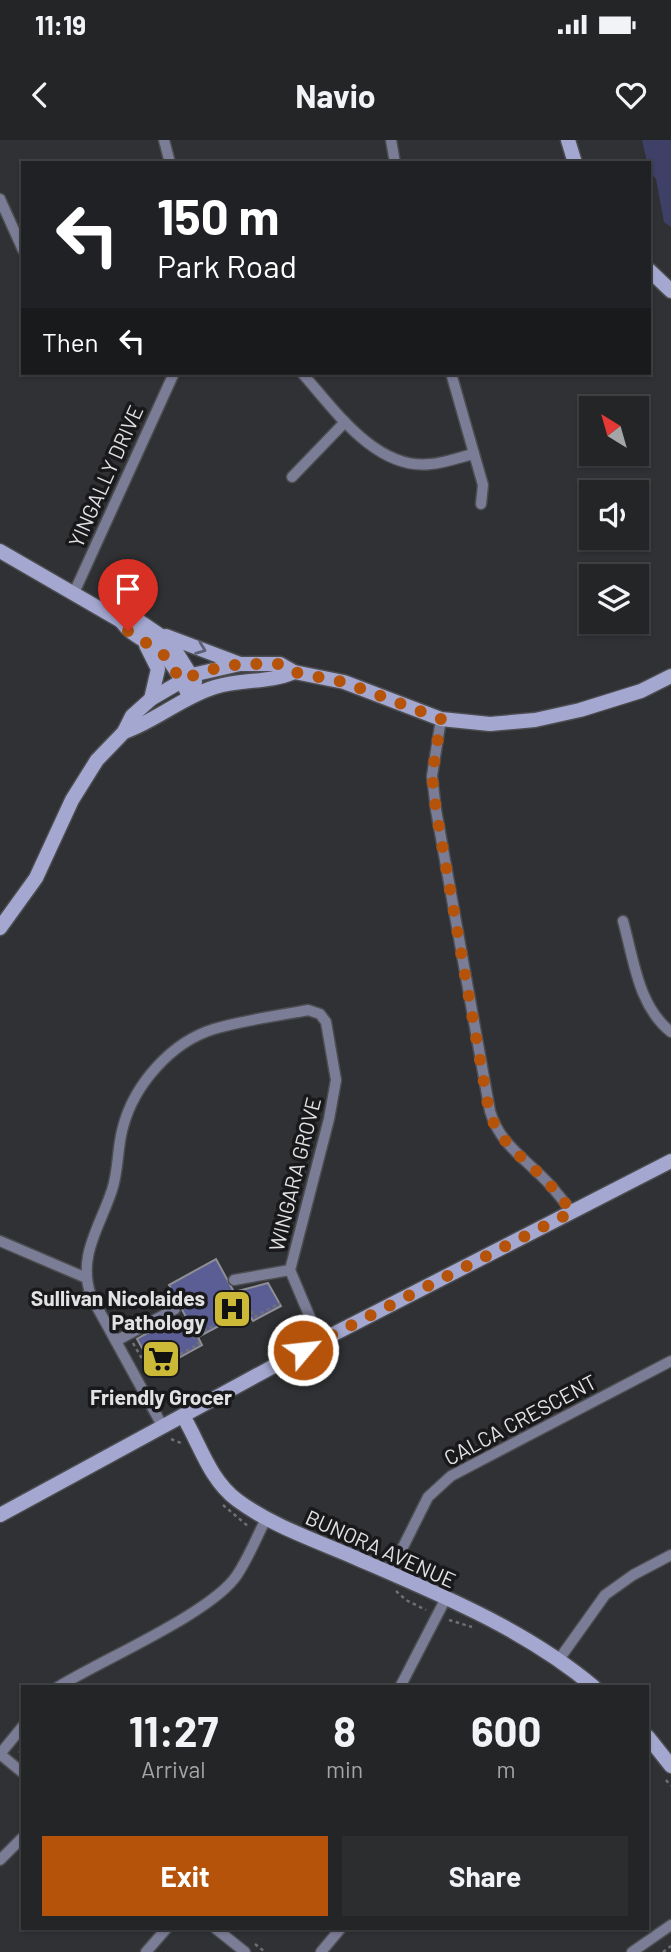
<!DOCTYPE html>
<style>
body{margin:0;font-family:Barlow,sans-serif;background:#2c2d2f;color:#f1f3f6;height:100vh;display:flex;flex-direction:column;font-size:26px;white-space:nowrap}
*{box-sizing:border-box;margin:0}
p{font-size:23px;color:#a3a5a7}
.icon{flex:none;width:38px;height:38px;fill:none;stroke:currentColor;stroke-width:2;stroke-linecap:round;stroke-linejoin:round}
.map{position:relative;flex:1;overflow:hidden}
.side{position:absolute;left:21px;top:1545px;width:628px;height:245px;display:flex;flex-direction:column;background:#242527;border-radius:0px;box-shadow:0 2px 5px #0004,0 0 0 2px #414244}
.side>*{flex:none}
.top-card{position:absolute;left:21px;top:21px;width:630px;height:214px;border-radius:0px;box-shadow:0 2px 5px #0004,0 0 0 2px #414244;background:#202124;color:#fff;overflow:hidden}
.needle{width:46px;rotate:323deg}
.controls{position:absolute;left:579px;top:256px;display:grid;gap:14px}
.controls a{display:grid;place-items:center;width:70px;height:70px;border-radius:0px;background:#242527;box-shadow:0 2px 5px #0004,0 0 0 2px #414244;font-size:35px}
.pin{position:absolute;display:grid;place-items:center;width:60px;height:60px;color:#fff;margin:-72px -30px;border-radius:50% 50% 50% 0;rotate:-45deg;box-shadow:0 0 7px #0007}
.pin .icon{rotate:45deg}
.me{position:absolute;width:77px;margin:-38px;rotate:62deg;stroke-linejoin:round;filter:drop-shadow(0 0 5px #0008)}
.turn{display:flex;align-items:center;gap:24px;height:147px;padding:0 21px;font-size:32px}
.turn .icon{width:91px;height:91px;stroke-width:2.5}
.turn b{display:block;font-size:49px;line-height:60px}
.then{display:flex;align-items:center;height:66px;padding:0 21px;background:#0003;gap:14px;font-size:26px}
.eta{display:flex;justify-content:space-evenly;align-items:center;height:119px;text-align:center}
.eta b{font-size:42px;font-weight:700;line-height:49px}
.button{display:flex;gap:14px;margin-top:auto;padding:14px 21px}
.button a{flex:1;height:80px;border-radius:0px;background:#b45309;color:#fff;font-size:28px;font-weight:700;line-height:80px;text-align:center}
.button a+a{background:#2c2d2f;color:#f1f3f6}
.status{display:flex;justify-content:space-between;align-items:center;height:49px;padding:0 35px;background:#242527;direction:ltr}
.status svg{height:19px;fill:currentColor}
header{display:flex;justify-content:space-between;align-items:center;height:91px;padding:0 21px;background:#242527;font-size:32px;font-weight:700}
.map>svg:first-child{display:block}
</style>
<div class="status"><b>11:19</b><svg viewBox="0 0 49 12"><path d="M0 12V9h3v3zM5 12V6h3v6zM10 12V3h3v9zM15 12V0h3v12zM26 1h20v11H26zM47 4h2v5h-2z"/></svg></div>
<header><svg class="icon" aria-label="back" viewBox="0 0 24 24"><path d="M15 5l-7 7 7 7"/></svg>Navio<svg class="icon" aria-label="heart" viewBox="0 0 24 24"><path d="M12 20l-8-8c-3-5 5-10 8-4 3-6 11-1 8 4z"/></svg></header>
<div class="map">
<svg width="671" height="1812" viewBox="0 0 671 1812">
<rect width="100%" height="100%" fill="#303134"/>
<polygon fill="#3e4067" points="642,0 671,0 671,87 664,82 656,39 649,30"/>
<polygon fill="#5b5e95" stroke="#8e8f93" stroke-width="2" points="216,1119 234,1152 268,1143 281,1166 253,1181 247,1171 198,1197 202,1205 155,1231 137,1199 165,1183 167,1187 186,1177 169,1145"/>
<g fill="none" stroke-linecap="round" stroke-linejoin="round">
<defs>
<g id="street">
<polyline points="164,0 170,23"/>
<polyline points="391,0 395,23"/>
<polyline points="0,59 23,110"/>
<path d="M302,233C334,269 376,331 431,324C445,323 460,317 474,314"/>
<polyline points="451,233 483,345 481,364"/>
<polyline points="292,337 345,282"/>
<polyline points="73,455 174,233"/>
<path d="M441,579L432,636L436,670L490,971C500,1006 528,1020 551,1046C558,1054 565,1063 572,1072"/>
<path d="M623,781C634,820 638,866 671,892"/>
<polyline points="0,1101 84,1137"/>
<polyline points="234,1140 290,1130"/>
<polyline points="116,1201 175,1169"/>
<path d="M163,1287L91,1156C77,1116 100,1087 112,1050C119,1029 117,1007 123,987C134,945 171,902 214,889C244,880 277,876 308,870L320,874L326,882L336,940L329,979L290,1130L320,1201"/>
<polyline points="390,1433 428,1357 451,1336 671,1221"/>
<polyline points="560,1518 605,1455 633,1435 671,1415"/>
<path d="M58,1547C101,1520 212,1473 237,1435C249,1417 257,1396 267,1377"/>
<polyline points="400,1547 445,1460"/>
<polyline points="0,1614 23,1586"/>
<polyline points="0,1614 23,1633"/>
<polyline points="0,1720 23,1697"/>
<polyline points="215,1788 245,1812"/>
<polyline points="146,1812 167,1788"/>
<polyline points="321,1812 341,1788"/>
<polyline points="632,1812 671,1785"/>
</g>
<g id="secondary">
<polyline points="568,0 575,23"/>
<polyline points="649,130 671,151"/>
<path d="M0,411L121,481C131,495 144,499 157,509C173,521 181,539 189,556"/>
<polyline points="121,481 136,479 170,502 195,542"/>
<polyline points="166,496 240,524"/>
<polyline points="146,505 158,529 151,559"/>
<path d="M124,592C156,581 182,557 215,547C241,539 269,543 294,532"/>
<polyline points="0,788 36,738 72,660 97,620 124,592 132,576 151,559 192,535 240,524 280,524 294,532 344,542 441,579 490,584 535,580 580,570 641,551 671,536"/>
<path d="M183,1276C200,1304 209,1339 237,1360C272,1386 317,1401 356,1418C439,1454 525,1489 594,1547"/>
<polyline points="0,1375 320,1201 671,1021"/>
<polyline points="648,1597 671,1626"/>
</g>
</defs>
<use href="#street" stroke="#4c4d50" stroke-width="13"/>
<use href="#secondary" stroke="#4c4d50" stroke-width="17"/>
<g stroke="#6f7073" stroke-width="2.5" stroke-dasharray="3.5 3.5" stroke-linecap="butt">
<polyline points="133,1203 149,1231"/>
<polyline points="149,1231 199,1204 194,1196 249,1167 254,1177 280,1163"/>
<polyline points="160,1257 166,1261"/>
<polyline points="171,1299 181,1303"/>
<polyline points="223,1365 249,1387"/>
<polyline points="396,1451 406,1460 426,1470"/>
<polyline points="449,1480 472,1487"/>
<polyline points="19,1611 23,1615"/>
<polyline points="666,1640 671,1646"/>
<polyline points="255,1804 265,1812"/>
<polyline points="663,1812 671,1806"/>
</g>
<use href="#street" stroke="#7b7d97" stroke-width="10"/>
<use href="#secondary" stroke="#a4a8d1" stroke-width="14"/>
</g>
<defs><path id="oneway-chevron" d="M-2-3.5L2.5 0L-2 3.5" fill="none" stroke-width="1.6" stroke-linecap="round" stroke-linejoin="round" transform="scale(1.75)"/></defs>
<use stroke="#5e6076" href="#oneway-chevron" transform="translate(201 509) rotate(21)"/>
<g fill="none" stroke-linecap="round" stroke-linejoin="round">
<path stroke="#b45309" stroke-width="12" stroke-dasharray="0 21.6" d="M128,491L163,514L181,540L208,530L240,524H280L294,532L344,542L441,579L432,636L436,670L489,971C500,1006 528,1020 551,1046C558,1054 565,1063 572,1072L303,1210"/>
</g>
<defs>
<symbol id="hospital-square" viewBox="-11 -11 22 22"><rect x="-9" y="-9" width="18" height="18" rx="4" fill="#ccb938" stroke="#19191b"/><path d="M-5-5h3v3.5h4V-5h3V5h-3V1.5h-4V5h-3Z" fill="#111"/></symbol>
<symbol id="supermarket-square" viewBox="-11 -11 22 22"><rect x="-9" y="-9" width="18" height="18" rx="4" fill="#ccb938" stroke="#19191b"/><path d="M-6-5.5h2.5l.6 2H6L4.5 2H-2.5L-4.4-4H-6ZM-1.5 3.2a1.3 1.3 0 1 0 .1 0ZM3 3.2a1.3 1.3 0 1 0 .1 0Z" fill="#111"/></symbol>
</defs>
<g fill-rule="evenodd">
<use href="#hospital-square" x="210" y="1147" width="44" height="44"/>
<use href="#supermarket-square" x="139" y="1197" width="44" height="44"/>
</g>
<g text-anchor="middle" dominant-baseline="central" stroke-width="7" stroke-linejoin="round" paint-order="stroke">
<g font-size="21" fill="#e2e2e5" stroke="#19191b">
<text transform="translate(105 336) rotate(-66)">YINGALLY DRIVE</text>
<text transform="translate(294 1034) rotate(-76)">WINGARA GROVE</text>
<text transform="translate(520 1279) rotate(-28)">CALCA CRESCENT</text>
<text transform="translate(381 1408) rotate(24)">BUNORA AVENUE</text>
</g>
<g font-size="21" font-weight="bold" fill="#e2e2e5" stroke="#19191b" text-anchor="end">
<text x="205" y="1157">Sullivan Nicolaides<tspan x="205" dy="24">Pathology</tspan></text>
<text x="161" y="1256" text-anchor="middle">Friendly Grocer</text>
</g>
</g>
</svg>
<div class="controls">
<a><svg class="needle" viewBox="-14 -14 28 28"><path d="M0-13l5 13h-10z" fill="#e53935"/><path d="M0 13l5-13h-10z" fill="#a3a5a7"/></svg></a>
<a><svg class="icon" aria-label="sound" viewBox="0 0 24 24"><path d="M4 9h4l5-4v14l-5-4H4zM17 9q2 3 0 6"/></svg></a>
<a><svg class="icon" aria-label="layers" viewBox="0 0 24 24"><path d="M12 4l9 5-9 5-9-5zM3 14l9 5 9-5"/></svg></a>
</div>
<div class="pin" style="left:128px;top:491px;background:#d93025"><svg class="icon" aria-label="arrive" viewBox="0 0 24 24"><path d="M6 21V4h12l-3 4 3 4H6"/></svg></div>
<svg class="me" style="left:303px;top:1210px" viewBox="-20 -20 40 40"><circle r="17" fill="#b45309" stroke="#fff" stroke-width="3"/><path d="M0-11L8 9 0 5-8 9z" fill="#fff"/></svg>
<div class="top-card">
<div class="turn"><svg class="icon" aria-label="left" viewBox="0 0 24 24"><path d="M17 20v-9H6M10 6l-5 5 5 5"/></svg><div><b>150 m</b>Park Road</div></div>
<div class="then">Then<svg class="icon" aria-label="left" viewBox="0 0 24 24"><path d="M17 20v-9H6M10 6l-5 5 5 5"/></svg></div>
</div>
<section class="side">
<div class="eta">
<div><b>11:27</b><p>Arrival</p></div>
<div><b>8</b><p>min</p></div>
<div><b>600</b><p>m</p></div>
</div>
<div class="button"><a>Exit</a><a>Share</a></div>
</section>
</div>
